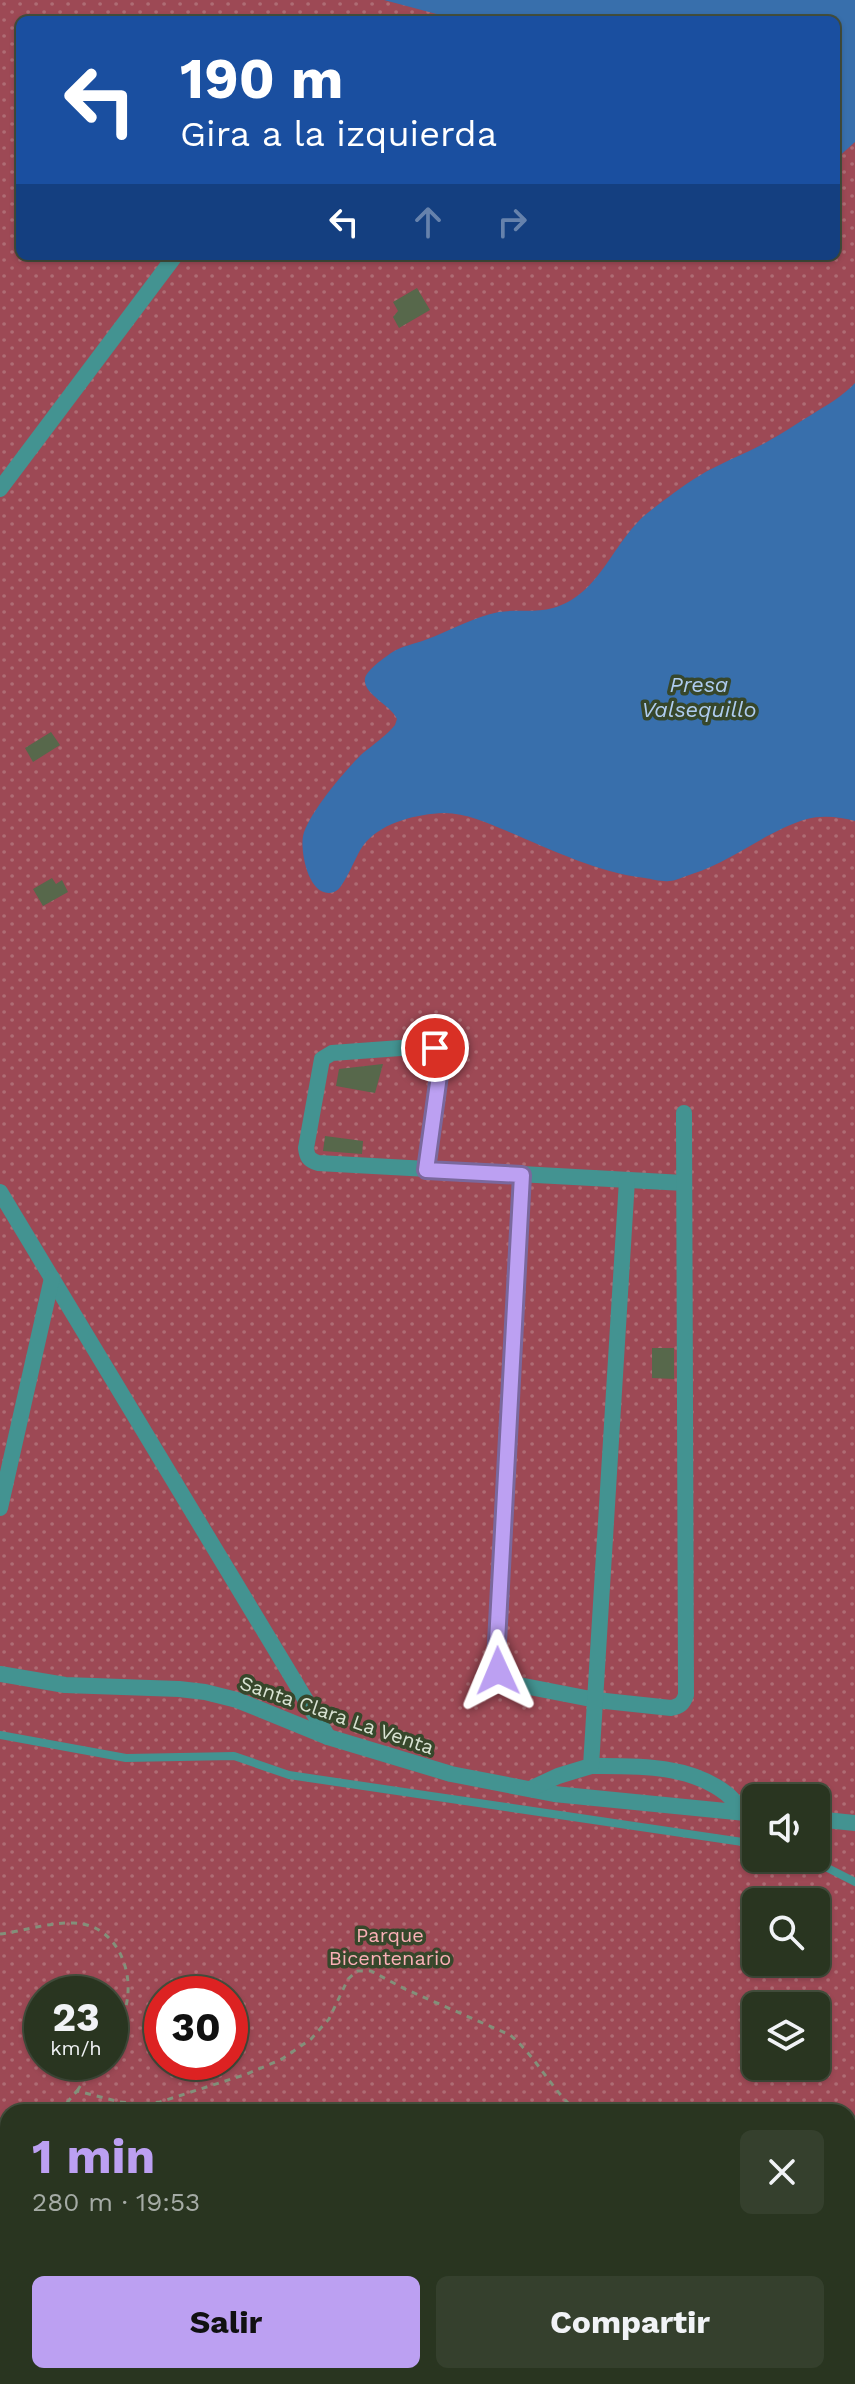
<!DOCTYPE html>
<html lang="es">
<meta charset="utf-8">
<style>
body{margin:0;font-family:"Work Sans",sans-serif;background:#35402d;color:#f1f3f6;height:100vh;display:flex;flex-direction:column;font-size:30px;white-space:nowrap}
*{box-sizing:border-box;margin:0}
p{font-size:26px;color:#a5aba5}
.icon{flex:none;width:44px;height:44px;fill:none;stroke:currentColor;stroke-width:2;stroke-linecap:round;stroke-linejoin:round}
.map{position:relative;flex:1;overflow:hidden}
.drawer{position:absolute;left:0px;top:2104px;width:856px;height:280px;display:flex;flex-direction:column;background:#293520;border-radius:24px 24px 0 0;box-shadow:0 2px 6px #0004,0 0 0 2px #45503e}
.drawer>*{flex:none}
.top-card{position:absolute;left:16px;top:16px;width:824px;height:244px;border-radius:12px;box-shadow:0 2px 6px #0004,0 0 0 2px #45503e;background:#1a4fa0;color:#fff;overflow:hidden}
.tools{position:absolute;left:742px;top:1784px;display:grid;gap:16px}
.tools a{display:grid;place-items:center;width:88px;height:88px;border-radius:12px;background:#293520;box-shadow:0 2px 6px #0004,0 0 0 2px #45503e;font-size:40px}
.speed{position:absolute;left:24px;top:1976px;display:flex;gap:16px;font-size:40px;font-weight:700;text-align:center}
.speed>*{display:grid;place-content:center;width:104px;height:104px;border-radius:50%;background:#293520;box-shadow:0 2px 6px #0004,0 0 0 2px #45503e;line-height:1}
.speed small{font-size:20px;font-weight:400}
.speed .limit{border:12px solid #d22;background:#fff;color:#111}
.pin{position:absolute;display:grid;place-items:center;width:68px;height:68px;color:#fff;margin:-34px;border:4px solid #fff;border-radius:50%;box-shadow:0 2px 8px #0007}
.me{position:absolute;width:88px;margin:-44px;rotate:359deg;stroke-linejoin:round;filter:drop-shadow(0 0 6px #0008)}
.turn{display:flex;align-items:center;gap:28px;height:168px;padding:0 32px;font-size:36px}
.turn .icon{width:104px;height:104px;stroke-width:2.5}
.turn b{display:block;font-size:56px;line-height:68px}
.lanes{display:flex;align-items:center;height:76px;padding:0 32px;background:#0003;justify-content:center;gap:40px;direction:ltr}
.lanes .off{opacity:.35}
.round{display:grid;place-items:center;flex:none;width:84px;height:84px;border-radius:12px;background:#35402d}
.head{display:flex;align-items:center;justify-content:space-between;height:136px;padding:0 32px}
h1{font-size:48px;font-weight:700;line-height:60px;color:#bca0f2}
.action{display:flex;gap:16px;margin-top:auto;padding:16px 32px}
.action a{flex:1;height:92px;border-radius:12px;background:#bca0f2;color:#111;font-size:32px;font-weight:700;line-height:92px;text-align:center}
.action a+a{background:#35402d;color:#f1f3f6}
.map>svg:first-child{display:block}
</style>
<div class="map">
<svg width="855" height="2384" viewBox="0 0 855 2384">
<defs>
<pattern id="grass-dots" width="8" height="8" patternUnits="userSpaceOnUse" patternTransform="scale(2)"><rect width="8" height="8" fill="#9d4955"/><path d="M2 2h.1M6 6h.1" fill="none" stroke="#ae6c74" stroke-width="1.8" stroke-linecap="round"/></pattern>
</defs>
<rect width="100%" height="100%" fill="#37472b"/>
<path fill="url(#grass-dots)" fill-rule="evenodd" d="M0,0H855V2384H0ZM20,20H836V256H20ZM756,1798H816V1858H756ZM756,1902H816V1962H756ZM42,1994H110V2062H42ZM162,1994H230V2062H162ZM756,2006H816V2066H756ZM8,2112H848V2376H8Z"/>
<g fill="#386fac">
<polygon points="384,0 855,0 855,142 836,159 836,20 459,20"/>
<path d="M855,383V821C841,817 822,815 807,819C766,831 733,861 692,874C685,876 676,881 669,881C662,882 652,879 645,878C597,872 552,850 507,831C487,823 466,813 444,813C417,814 384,822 366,842C356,852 345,889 334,892C309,900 300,852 303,836C308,814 346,769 363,753C374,744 386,736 395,725L397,719C391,705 362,694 365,678C368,669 384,658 391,653C402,646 414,644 425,640C450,631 473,617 499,612C517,609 536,613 553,608C601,595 613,539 650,511C666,499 682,486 699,476C720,463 743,455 765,443C780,435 796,424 811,415C827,405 843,396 855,383Z"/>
</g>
<g fill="#57684b">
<polygon points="417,288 430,310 399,328 393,317 398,311 393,302"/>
<polygon points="51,732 60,745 33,762 25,748"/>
<polygon points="52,878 56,884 62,880 68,892 43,906 33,889"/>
<polygon points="383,1064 375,1093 336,1086 339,1069"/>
<polygon points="325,1136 363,1141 362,1154 323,1151"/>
<polygon points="652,1348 674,1348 674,1379 652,1378"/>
</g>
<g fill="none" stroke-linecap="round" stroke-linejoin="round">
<g stroke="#83907a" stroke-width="3" stroke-dasharray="6 6" stroke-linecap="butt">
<path d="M0,1934C25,1931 49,1922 74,1923C115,1924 135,1969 126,2006C123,2018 117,2029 110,2039"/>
<polyline points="77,2091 96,2062"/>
<path d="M59,2112L77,2091L120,2102L140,2104L160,2102L247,2074L282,2059L311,2039L329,2019L348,1979L357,1971H371L405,1989L510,2035C537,2057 551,2090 578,2112"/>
<polyline points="848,2125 855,2128"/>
<polyline points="8,2223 5,2257 8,2307"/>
<polyline points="12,2376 13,2384"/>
</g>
<g stroke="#439391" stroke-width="8">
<polyline points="0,1735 126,1758 234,1756 289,1775 756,1844"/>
<polyline points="808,1858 855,1882"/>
</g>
<g stroke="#439391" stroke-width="16">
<polyline points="0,489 175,256"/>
<path d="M426,1170L441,1061C440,1051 437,1048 428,1046L332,1053L322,1059L306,1148C307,1157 309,1160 318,1163L684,1183"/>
<path d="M522,1175L496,1661C498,1673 503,1679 514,1684L596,1700L671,1708C680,1706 683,1704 686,1695L684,1113"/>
<polyline points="0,1192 328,1737"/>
<polyline points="0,1508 52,1278"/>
<polyline points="0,1674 65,1685 179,1689 205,1692 237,1700 328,1737 451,1774 554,1794 756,1814"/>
<path d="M591,1766C636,1766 689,1764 727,1794C733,1799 739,1807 744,1813"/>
<polyline points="530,1789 558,1776 591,1766 627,1180"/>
<polyline points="816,1819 855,1823"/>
</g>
</g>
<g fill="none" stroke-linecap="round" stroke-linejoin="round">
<defs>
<polyline id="route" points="435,1048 440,1053 441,1061 426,1170 522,1175 496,1661 498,1671"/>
</defs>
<use href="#route" stroke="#7a689d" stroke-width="20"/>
<use href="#route" stroke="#bca0f2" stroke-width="14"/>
</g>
<g text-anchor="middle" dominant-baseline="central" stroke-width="7" stroke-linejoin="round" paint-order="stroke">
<g font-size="20" fill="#d9e3d3" stroke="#37472b">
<text transform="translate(337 1715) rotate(19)">Santa Clara La Venta</text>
</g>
<g font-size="20" fill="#f9b0b6" stroke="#37472b">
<text x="390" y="1935">Parque<tspan x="390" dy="23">Bicentenario</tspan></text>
</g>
<g font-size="22" font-style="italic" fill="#afccee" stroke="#37472b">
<text x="699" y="684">Presa<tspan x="699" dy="25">Valsequillo</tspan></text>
</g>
</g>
</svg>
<div class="tools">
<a><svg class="icon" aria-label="sound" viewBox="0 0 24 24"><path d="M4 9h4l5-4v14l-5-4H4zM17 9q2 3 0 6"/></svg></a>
<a><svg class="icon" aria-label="search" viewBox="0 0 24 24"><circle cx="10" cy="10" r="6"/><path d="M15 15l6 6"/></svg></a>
<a><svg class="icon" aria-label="layers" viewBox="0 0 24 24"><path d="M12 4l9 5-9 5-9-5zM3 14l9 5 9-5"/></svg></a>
</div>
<div class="speed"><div>23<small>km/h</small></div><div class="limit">30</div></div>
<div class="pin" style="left:435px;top:1048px;background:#d93025"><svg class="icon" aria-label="arrive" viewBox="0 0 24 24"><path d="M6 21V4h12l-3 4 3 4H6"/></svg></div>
<svg class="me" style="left:498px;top:1671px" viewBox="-20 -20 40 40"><path d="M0-17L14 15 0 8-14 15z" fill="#bca0f2" stroke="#fff" stroke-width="4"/></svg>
<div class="top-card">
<div class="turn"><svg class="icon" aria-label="left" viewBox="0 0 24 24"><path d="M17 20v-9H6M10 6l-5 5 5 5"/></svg><div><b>190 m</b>Gira a la izquierda</div></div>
<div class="lanes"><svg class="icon" aria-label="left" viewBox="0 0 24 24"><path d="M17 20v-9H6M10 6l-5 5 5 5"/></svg><svg class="icon off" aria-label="ahead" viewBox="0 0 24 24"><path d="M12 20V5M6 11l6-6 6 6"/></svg><svg class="icon off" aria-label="right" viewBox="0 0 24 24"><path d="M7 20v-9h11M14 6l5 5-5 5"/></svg></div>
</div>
<section class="drawer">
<div class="head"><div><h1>1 min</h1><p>280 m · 19:53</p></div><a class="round"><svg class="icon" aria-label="close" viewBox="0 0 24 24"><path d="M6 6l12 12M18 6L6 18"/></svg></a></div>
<div class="action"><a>Salir</a><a>Compartir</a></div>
</section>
</div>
